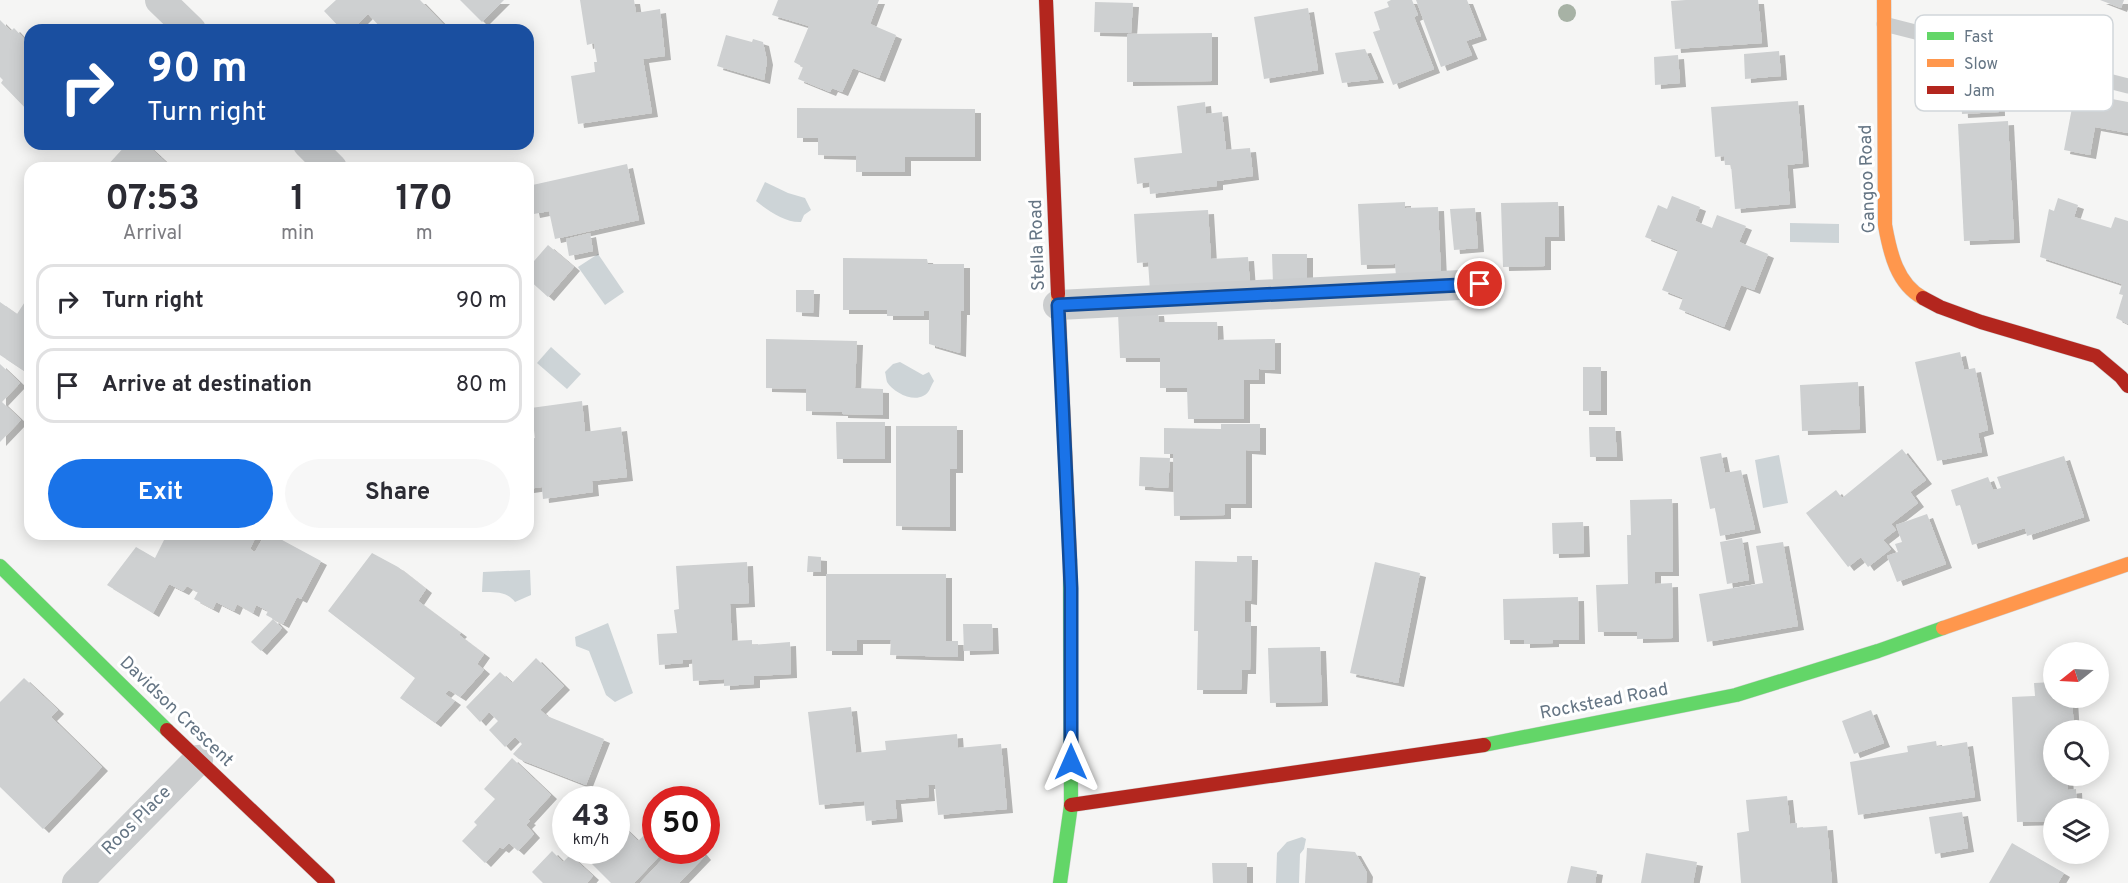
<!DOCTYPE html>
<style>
body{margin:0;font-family:Overpass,sans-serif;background:#f7f7f7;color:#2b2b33;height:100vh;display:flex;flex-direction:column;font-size:22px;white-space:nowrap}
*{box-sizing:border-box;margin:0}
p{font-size:20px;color:#7c7c81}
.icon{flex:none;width:33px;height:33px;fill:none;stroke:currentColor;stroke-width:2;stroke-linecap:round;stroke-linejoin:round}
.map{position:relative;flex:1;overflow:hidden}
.side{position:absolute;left:24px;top:162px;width:510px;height:378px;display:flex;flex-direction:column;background:#fff;border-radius:18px;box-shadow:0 3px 15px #0003}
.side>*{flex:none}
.banner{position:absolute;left:24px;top:24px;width:510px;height:126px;border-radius:18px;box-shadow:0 3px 15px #0003;background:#1a4fa0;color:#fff;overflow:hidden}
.needle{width:39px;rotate:252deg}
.controls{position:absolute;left:2043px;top:642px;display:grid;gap:12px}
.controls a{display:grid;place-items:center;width:66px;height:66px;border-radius:50%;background:#fff;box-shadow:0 3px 15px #0003;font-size:30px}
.speed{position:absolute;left:552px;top:786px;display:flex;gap:12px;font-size:30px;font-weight:700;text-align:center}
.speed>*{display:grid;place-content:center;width:78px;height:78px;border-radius:50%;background:#fff;box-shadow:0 3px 15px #0003;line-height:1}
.speed small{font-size:15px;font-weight:400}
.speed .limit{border:9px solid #d22;background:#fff;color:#111}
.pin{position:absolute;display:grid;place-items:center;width:51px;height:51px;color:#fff;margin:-26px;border:3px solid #fff;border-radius:50%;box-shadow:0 2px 6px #0007}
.me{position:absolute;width:66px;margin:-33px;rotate:0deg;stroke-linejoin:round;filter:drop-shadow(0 0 4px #0008)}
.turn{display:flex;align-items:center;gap:21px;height:126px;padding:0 24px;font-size:27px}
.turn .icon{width:78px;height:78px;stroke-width:2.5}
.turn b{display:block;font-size:42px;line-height:51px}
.eta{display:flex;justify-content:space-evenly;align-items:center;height:102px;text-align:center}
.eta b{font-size:36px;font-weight:700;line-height:42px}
.button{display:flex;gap:12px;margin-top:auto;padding:12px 24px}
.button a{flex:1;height:69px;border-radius:36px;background:#1a73e8;color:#fff;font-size:24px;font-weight:700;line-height:69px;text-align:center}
.button a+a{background:#f7f7f7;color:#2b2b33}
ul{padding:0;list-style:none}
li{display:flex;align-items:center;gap:18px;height:75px;margin:0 12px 9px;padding:0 12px;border:3px solid #e1e1e2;border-radius:18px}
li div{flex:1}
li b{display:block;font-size:22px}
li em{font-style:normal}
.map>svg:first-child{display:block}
</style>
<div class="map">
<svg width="2128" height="883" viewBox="0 0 2128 883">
<defs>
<filter id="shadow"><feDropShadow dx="6" dy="4" stdDeviation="0" flood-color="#0004"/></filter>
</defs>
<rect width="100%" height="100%" fill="#f5f5f4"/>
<g fill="#cdd4d7">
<path d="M765,182L788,193L805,198L811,210L804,215L801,222C786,223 768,211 756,201Z"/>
<polygon points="1790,223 1839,224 1839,243 1790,242"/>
<polygon points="598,254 624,292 605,305 578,267"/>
<polygon points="551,347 581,374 567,389 537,363"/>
<path d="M900,362L923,375L929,372L934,381C930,387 930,393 923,396C912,402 893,392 887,382C886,379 886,375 885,372L893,364Z"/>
<polygon points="1779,455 1788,503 1763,508 1755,460"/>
<path d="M530,570L531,595L515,602C507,591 494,592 482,592L483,572Z"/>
<polygon points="608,623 633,693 615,702 606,695 589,651 576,646 575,637"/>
<polygon points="1302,837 1306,839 1304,849 1300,854 1299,883 1276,883 1277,853 1287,842"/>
</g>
<g fill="#ced0d1" filter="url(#shadow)">
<polygon points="336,0 420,0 449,30 383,30 368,14 352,30 342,30 324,11"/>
<polygon points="460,0 504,0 482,22"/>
<polygon points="580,0 634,0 636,13 660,9 665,56 643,59 652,113 578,124 571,76 595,72 594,62 597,62 594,43 587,45"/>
<polygon points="778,0 879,0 870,24 896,35 879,78 853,68 842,92 832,88 830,92 798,79 803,67 794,62 809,26 772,15"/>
<polygon points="1391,0 1412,0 1418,15 1414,17 1434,69 1393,85 1373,32 1380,30 1374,12 1389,7 1387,2"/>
<polygon points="1416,0 1467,0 1481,36 1466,41 1472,55 1441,67"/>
<polygon points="1686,0 1758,0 1762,43 1675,49 1671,1"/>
<polygon points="2100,0 2124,0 2121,8"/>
<polygon points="1095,2 1133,3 1131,33 1094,32"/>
<polygon points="1308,8 1318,70 1264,79 1254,17"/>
<polygon points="0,20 11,31 14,28 30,45 30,113 1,83 3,80 0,77"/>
<polygon points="1212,33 1212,81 1127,82 1127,34"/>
<polygon points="726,35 752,42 753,39 763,42 767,61 764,80 717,66"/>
<polygon points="1365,49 1378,79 1342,83 1335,53"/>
<polygon points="1779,51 1781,76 1745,79 1744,54"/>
<polygon points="1678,55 1680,83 1655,85 1654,57"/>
<polygon points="1998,75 1999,112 1962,114 1960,77"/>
<polygon points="2075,92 2128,102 2128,133 2095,127 2090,155 2064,150"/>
<polygon points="1798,101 1803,163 1787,165 1790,204 1735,209 1731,165 1725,165 1724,156 1715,157 1711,107"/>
<polygon points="1205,102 1206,114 1222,112 1226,150 1250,148 1253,176 1217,181 1217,186 1150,194 1149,182 1137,184 1134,158 1182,153 1177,106"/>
<polygon points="797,108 975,109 975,157 905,157 905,172 856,172 856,156 818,155 818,138 797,138"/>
<polygon points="2008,121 2014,239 1964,241 1958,124"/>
<polygon points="127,144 146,144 172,168 105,168"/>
<polygon points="627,164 639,220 555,239 549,211 534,214 528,186"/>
<polygon points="1672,196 1700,207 1695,221 1712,228 1717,215 1746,226 1739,242 1768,254 1754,290 1741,285 1724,327 1679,309 1683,298 1662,290 1678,250 1645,237 1658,205 1667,209"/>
<polygon points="2058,198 2078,205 2074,217 2111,228 2115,217 2128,221 2128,324 2116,318 2123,295 2119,294 2122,284 2040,257 2049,209 2054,211"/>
<polygon points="1405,202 1405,208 1438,207 1441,274 1396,276 1395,264 1361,265 1358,204"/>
<polygon points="1558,202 1559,237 1545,237 1545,266 1503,267 1501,203"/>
<polygon points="1475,208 1478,248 1454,250 1450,209"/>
<polygon points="1208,210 1211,259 1248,257 1250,285 1150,291 1148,262 1137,263 1134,214"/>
<polygon points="590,233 593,251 569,256 566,239"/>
<polygon points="548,245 574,267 548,297 528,279 528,268"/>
<polygon points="1272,254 1307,254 1307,284 1273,284"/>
<polygon points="843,258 927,259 928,264 964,264 964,311 961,311 960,353 929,344 929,311 924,311 924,316 887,316 887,310 843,310"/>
<polygon points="796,290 814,290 813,313 796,312"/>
<polygon points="30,294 30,375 0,355 0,302 17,314"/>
<polygon points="1158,312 1159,322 1217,322 1218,340 1275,339 1275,370 1259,369 1259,380 1244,380 1244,419 1188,419 1187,388 1160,388 1160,358 1120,358 1118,313"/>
<polygon points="766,339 857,341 855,388 883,389 883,415 842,414 842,412 806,411 806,389 766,388"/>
<polygon points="1960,352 1964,370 1975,368 1988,430 1978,433 1982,452 1937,461 1915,362"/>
<polygon points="0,364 20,383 2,402 21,420 0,442"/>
<rect x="1583" y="367" width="18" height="44"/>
<polygon points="1858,382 1860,429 1802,431 1800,385"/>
<polygon points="582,401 585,432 621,427 627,477 592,481 593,492 543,499 542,487 528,489 528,439 535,438 531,408"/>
<polygon points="836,422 885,422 885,459 837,459"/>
<polygon points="1221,424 1260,424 1260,451 1246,450 1246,504 1225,504 1225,515 1174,516 1173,454 1164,454 1164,428 1221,429"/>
<polygon points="896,426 957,426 957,469 950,469 950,527 896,526"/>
<polygon points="1589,427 1615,427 1617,457 1590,457"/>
<polygon points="1902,449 1926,480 1910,492 1918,503 1891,524 1896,530 1883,540 1891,549 1868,567 1861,557 1848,567 1806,513 1836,490 1842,498"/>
<polygon points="1721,453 1725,473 1741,470 1755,529 1720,536 1715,508 1710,509 1700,457"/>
<polygon points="2064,456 2084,517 2027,536 2025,528 1972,545 1960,505 1956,506 1951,490 1988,477 1993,490 2001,488 1997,477"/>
<polygon points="1140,457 1170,458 1168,488 1139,486"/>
<polygon points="1672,499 1673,572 1655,572 1655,584 1672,583 1673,638 1637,639 1637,632 1598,632 1596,585 1628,584 1627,535 1631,535 1630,500"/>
<polygon points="1927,514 1946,564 1897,582 1887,556 1898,552 1895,544 1902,542 1896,525"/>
<polygon points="1583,522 1584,553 1553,554 1552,523"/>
<polygon points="167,534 257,534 250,549 255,552 265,534 271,534 321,561 301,599 297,597 283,624 266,615 268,611 256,605 253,613 237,604 234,611 216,602 213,609 194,599 198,592 187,586 183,591 169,584 153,613 107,585 136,547 155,558"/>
<polygon points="1742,538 1749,580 1727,584 1720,542"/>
<polygon points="1783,542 1798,626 1707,642 1699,594 1763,583 1756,546"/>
<polygon points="372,553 398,567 426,589 418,601 461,633 459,635 484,654 477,664 484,670 460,697 449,690 445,694 455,701 435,723 400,698 415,678 328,611"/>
<polygon points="808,556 821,557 821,572 807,572"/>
<polygon points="1237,556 1252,556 1251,601 1245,600 1245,622 1251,622 1250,670 1242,670 1241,690 1197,690 1198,631 1194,631 1195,561 1237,562"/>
<polygon points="747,562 749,603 730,604 732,641 752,640 752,645 790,642 791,674 754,676 754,684 724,686 724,679 693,681 692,659 683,660 683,663 659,665 657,634 677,633 674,610 679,609 676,566"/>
<polygon points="1375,562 1420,573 1398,683 1350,673"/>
<polygon points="826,574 946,574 946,641 958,641 958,657 890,655 891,640 857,640 857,651 826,651"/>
<polygon points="1578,597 1579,640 1553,640 1553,643 1524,644 1524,640 1504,640 1503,599"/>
<polygon points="273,619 282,628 261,651 251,642"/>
<polygon points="963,624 992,624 993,650 964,651"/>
<polygon points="1320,647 1322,702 1270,703 1268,648"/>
<polygon points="536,658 564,686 540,710 547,716 604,739 586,785 519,759 513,754 522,744 515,737 505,747 489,730 498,721 489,712 480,722 466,707 500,672 512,683"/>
<polygon points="24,678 58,710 51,717 102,767 43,829 0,787 0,702"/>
<polygon points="2054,682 2054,698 2072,698 2074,730 2054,730 2054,776 2067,776 2068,790 2076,789 2077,808 2054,808 2054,821 2017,822 2012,697 2035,696 2034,683"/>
<polygon points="851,707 856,753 886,750 885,741 957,734 958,748 1001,744 1007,809 938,815 935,785 928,785 929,797 895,800 897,818 866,821 864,801 819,805 808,712"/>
<polygon points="1871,710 1884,743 1854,754 1842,721"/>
<polygon points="1936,741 1937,747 1967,742 1975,797 1858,815 1850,762 1908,752 1907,746"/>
<polygon points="512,758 551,795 528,820 530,821 526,825 534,834 518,851 509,843 503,849 500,847 485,863 462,841 477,825 474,822 495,799 484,789"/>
<polygon points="1787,796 1790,824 1797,823 1797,828 1827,826 1832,883 1741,883 1737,833 1749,831 1746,800"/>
<polygon points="1962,812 1968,848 1935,854 1929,817"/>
<polygon points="616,820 638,841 656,824 656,850 665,850 634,883 611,883 578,850 616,850"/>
<polygon points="2012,843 2064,873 2058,883 1989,883"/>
<polygon points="1307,848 1355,852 1367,873 1366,883 1305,883"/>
<polygon points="671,850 700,850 705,856 679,883 640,883"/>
<polygon points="552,851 563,862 570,855 593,876 587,883 543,883 532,872"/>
<polygon points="1646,853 1697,862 1693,883 1641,883"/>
<polygon points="1212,863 1247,863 1247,883 1213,883"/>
<polygon points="1571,866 1597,871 1595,883 1567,883"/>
</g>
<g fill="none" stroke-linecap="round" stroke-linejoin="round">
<defs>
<g id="fast">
<polyline points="0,566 167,730"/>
<polyline points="1484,745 1736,695 1878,651 1943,628"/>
<polyline points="1060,883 1071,805 1070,560"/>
</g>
<g id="slow">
<path d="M1884,0L1885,225C1890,253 1897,284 1923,298"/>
<polyline points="1058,294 1070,560"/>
<polyline points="1943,628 2128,564"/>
</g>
<g id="jam">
<polyline points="1046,0 1058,294"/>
<polyline points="1923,298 1940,307 1981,322 2096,356 2121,377 2128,386"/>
<polyline points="167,730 328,883"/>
<polyline points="1071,805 1484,745"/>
</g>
</defs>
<use href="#fast" stroke="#d1d2d3" stroke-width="15"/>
<use href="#slow" stroke="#d1d2d3" stroke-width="15"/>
<use href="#jam" stroke="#d1d2d3" stroke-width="15"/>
<polyline stroke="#cbcdce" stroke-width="15" points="1884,24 2128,86"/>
<g stroke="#cbcdce" stroke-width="30">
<polyline points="160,0 191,30"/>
<polyline points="308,144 332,168"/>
<polyline points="1058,305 1480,284"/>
<polyline points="77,883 198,760"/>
</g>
<use href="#fast" stroke="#63d668" stroke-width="14"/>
<use href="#slow" stroke="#ff974d" stroke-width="14"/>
<use href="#jam" stroke="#b3261e" stroke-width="14"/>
</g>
<circle fill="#a7b2a5" cx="1567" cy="13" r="9"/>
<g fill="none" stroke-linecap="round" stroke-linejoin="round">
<defs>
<polyline id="route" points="1071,762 1071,588 1058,305 1480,284"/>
</defs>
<use href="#route" stroke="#114b97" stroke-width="15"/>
<use href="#route" stroke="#1a73e8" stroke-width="10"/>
</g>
<g text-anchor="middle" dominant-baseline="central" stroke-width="6" stroke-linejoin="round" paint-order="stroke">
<g font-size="18" fill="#657584" stroke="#fff">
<text transform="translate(1868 179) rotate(-92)">Gangoo Road</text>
<text transform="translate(1038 245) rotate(-92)">Stella Road</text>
<text transform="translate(1604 702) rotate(-11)">Rockstead Road</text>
<text transform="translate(176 712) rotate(44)">Davidson Crescent</text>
<text transform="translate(137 821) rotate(-45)">Roos Place</text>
</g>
</g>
<rect x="1915" y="15" width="198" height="96" rx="9" fill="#fff" stroke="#d1d6da" stroke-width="1.5"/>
<rect x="1927" y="32" width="27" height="8" fill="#63d668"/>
<rect x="1927" y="59" width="27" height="8" fill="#ff974d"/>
<rect x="1927" y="86" width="27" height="8" fill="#b3261e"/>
<g font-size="16" fill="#657584">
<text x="1964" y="42">Fast</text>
<text x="1964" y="69">Slow</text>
<text x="1964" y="96">Jam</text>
</g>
</svg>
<div class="controls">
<a><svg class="needle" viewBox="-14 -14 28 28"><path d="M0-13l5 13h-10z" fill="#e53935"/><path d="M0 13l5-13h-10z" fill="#7c7c81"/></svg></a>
<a><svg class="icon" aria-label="search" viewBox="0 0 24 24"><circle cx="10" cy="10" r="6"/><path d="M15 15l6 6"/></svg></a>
<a><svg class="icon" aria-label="layers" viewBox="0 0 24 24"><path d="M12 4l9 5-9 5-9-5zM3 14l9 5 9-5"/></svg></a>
</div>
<div class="speed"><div>43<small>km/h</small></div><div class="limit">50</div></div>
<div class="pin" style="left:1480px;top:284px;background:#d93025"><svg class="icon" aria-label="arrive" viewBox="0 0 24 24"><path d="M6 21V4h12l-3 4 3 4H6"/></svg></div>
<svg class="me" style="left:1071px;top:762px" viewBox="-20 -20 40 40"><path d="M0-17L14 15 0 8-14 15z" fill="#1a73e8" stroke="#fff" stroke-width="4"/></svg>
<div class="banner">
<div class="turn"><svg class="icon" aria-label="right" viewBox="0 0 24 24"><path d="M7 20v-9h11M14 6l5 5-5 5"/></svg><div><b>90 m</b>Turn right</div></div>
</div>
<section class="side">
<div class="eta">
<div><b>07:53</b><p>Arrival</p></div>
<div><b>1</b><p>min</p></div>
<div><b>170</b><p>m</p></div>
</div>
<ul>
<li><svg class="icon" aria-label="right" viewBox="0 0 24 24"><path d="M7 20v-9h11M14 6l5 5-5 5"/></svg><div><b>Turn right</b></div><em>90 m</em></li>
<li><svg class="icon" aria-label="arrive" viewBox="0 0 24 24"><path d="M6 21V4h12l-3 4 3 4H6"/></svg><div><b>Arrive at destination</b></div><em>80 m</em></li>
</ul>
<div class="button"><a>Exit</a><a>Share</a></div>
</section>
</div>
